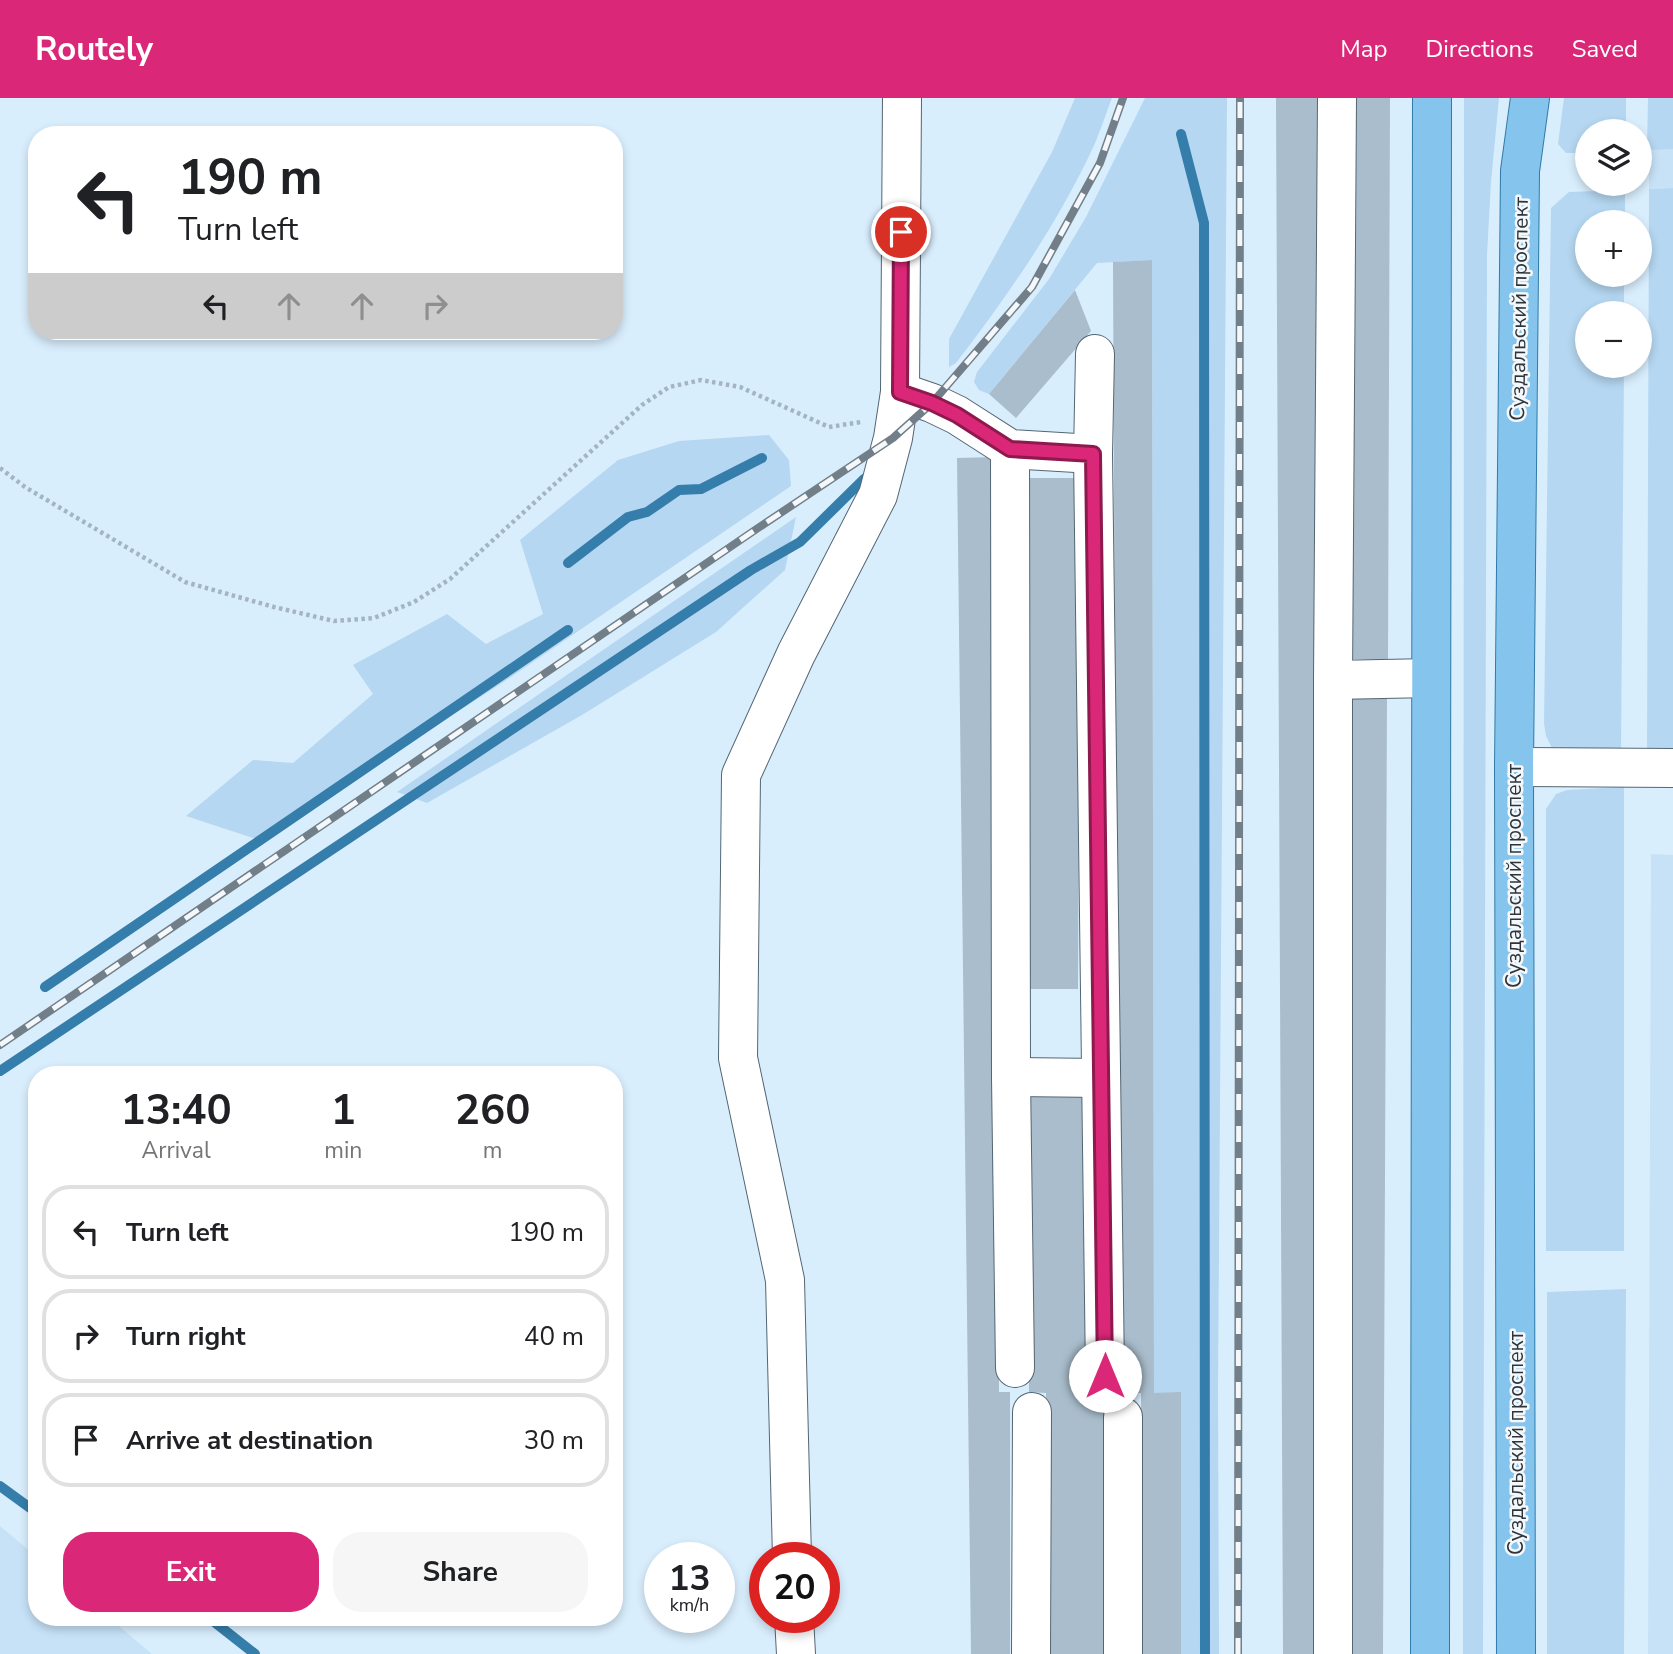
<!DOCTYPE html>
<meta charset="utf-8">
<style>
body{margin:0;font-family:"Nunito Sans",sans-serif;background:#f6f6f6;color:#202124;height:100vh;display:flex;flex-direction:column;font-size:26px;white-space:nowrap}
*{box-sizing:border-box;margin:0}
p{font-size:23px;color:#757577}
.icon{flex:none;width:38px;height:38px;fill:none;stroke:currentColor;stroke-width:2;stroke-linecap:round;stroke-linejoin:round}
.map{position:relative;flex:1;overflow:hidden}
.details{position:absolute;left:28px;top:968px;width:595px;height:560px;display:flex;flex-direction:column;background:#fff;border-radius:28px;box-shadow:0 4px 10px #0003}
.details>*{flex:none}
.guide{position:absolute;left:28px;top:28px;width:595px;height:214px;border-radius:28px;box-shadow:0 4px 10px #0003;background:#fff;color:#202124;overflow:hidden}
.buttons{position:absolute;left:1575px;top:21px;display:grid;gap:14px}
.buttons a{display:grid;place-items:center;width:77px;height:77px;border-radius:50%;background:#fff;box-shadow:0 4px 10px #0003;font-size:35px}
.speed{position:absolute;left:644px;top:1444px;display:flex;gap:14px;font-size:35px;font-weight:700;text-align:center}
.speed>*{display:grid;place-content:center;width:91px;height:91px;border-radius:50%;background:#fff;box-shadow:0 4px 10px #0003;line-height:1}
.speed small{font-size:18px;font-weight:400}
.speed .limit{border:10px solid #d22;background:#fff;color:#111}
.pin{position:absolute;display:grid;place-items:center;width:60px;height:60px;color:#fff;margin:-30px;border:4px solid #fff;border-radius:50%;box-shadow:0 2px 7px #0007}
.me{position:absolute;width:77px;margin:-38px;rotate:0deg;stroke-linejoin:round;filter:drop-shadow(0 0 5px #0008)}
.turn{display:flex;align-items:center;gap:24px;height:147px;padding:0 35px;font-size:32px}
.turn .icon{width:91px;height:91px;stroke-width:2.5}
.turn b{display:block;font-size:49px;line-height:60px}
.lanes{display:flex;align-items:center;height:66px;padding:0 35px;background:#0003;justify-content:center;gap:35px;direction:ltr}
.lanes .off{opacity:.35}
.eta{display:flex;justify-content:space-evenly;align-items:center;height:119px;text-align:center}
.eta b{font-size:42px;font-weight:700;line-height:49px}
.cta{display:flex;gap:14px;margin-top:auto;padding:14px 35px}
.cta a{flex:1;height:80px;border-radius:28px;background:#db2777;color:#fff;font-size:28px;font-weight:700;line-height:80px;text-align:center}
.cta a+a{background:#f6f6f6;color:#202124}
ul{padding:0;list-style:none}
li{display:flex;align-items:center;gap:21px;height:94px;margin:0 14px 10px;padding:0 21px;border:4px solid #e0e0e0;border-radius:28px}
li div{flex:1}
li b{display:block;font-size:26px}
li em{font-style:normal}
header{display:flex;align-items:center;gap:42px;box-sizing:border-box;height:98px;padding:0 35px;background:#db2777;color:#fff}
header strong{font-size:33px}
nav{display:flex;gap:38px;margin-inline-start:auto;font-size:24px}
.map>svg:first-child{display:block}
</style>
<header>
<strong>Routely</strong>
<nav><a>Map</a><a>Directions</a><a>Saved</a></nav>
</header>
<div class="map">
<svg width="1673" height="1556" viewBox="0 0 1673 1556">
<rect width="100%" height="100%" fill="#d9eefd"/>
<g fill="#c7e2f7">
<polygon points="1648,0 1673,0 1673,90 1649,91"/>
<polygon points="1651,756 1673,757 1673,1556 1648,1556"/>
<polygon points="0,1428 37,1459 37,1519 108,1519 152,1556 0,1556"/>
</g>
<g fill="#b5d7f1">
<path d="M1075,0H1112C1105,18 1099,38 1090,56C1054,131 1007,199 956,265L949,269V241L1052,54Z"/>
<polygon points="1145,0 1227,0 1218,1292 1219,1556 1181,1556 1181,1295 1154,1295 1152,162 1097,165 989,296 979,292 974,284 977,274 1049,181 1086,119"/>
<polygon points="1464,0 1499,0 1491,84 1487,157 1483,1556 1463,1556"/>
<polygon points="1564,0 1626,0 1626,33 1587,33 1587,55 1566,55 1558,46"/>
<polygon points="1648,0 1673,0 1673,51 1647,52"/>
<polygon points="1673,90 1673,657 1647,657 1649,91"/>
<polygon points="1625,92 1625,124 1587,124 1587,177 1624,177 1624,215 1587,215 1587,268 1624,268 1621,659 1553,652 1546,638 1544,625 1551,110 1569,94"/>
<polygon points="769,337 789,362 791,388 505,583 259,742 186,718 253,662 293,665 373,596 353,567 447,516 486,546 543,516 520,442 618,362 679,343"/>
<polygon points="796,419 785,472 716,534 582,617 427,705 397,694"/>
<polygon points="1624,689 1624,1153 1546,1153 1546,711 1556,696 1567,692"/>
<polygon points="1626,1191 1624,1556 1547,1556 1547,1194"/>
</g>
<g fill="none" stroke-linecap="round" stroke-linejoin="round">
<g stroke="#357daa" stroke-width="10">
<polyline points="1181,36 1204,125 1205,1556"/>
<polyline points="568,465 628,419 647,414 679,392 701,391 762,360"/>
<polyline points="45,889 568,532"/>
<polyline points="0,973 751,472 800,444 864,381"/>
<polyline points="0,1388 37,1415"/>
<polyline points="208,1519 255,1556"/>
</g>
</g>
<g fill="#a9bdcc">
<polygon points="1276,0 1318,0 1316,1556 1283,1556"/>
<polygon points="1353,0 1390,0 1388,562 1351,561"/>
<polygon points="1152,162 1154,1295 1181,1294 1181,1556 1141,1556 1141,1295 1118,1295 1113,164"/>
<polygon points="1075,192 1091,233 1016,320 989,296"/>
<polygon points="995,359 999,1294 1010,1294 1010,1556 971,1556 957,360"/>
<polygon points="1029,380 1080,380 1078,891 1028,891"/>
<polygon points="1350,597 1387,597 1383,1556 1350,1556"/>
<polygon points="1086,992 1086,1295 1107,1295 1105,1556 1047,1556 1046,1295 1029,1294 1027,993"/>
</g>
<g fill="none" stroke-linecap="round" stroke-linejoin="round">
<defs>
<g id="minor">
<polyline points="1095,256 1093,356 1105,1278"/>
<polyline points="900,294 932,305 957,317 1010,351 1093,356"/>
<polyline points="1010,351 1011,979 1015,1270"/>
<polyline points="1333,582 1431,580"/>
<polyline points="1514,669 1673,670"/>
<polyline points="1011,979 1101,980"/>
<polyline points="792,1460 785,1182 738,960 741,677 796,556 878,397 893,340 900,294 902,0"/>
<polyline points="794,1519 796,1556"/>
<polyline points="1031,1556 1032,1314"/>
<polyline points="1123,1556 1123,1319"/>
<polyline points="1333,1556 1333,582 1337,0"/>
</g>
<g id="major">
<polyline points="1430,1556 1432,0"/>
<polyline points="1516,1556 1514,669 1520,73 1530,0"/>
</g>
</defs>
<use href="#minor" stroke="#546673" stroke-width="40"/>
<use href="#major" stroke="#327aa7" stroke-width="40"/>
<polyline stroke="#a4b5c1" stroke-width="4.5" stroke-dasharray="3.5 3.5" stroke-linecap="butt" points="0,370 25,389 185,484 274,509 334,523 374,520 414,504 450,481 642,307 669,289 701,282 740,289 829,329 861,324"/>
<use href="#minor" stroke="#fff" stroke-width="38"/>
<use href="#major" stroke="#85c5ed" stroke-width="38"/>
<defs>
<g id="rail">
<polyline points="0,947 758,430 893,340 932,305 1032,189 1100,65 1123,0"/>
<polyline points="1238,1556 1240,0"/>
</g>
</defs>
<use href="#rail" stroke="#727f88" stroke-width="8"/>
<use href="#rail" stroke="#f4f8fb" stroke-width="5" stroke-dasharray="16" stroke-linecap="butt"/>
</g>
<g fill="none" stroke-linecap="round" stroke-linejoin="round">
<defs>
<polyline id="route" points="901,134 900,294 932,305 957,317 1010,351 1093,356 1105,1278"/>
</defs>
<use href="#route" stroke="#8e194d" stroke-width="18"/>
<use href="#route" stroke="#db2777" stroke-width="12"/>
</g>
<g text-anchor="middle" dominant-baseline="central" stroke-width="5" stroke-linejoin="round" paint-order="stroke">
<g font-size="21" fill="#2d343a" stroke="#f4f8fb">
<text transform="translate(1519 211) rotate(-89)">Суздальский проспект</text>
<text transform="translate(1514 778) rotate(-90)">Суздальский проспект</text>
<text transform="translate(1516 1345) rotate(-90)">Суздальский проспект</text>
</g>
</g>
</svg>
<div class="buttons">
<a><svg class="icon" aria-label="layers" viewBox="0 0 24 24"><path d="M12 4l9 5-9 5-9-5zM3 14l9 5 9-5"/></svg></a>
<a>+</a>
<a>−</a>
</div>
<div class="speed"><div>13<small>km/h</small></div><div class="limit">20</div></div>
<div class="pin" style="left:901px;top:134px;background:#d93025"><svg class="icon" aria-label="arrive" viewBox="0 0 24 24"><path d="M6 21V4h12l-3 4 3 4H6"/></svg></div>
<svg class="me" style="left:1105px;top:1278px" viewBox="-20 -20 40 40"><circle r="19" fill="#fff"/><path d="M0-13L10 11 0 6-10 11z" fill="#db2777"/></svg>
<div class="guide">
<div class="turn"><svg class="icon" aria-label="left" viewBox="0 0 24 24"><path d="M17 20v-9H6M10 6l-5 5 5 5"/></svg><div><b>190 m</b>Turn left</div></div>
<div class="lanes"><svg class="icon" aria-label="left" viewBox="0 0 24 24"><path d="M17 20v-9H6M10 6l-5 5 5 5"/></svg><svg class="icon off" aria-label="ahead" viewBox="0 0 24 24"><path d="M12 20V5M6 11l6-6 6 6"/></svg><svg class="icon off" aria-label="ahead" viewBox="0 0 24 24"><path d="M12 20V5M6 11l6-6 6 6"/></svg><svg class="icon off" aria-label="right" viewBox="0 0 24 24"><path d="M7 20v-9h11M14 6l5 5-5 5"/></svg></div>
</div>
<section class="details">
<div class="eta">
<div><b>13:40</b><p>Arrival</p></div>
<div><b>1</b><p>min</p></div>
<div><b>260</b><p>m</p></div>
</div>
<ul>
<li><svg class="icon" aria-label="left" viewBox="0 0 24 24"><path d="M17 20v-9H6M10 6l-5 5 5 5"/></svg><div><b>Turn left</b></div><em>190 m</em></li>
<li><svg class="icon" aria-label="right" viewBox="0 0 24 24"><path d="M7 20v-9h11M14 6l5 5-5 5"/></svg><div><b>Turn right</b></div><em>40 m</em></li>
<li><svg class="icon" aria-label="arrive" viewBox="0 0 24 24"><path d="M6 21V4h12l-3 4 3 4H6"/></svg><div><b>Arrive at destination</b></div><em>30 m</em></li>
</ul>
<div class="cta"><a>Exit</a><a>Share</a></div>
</section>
</div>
